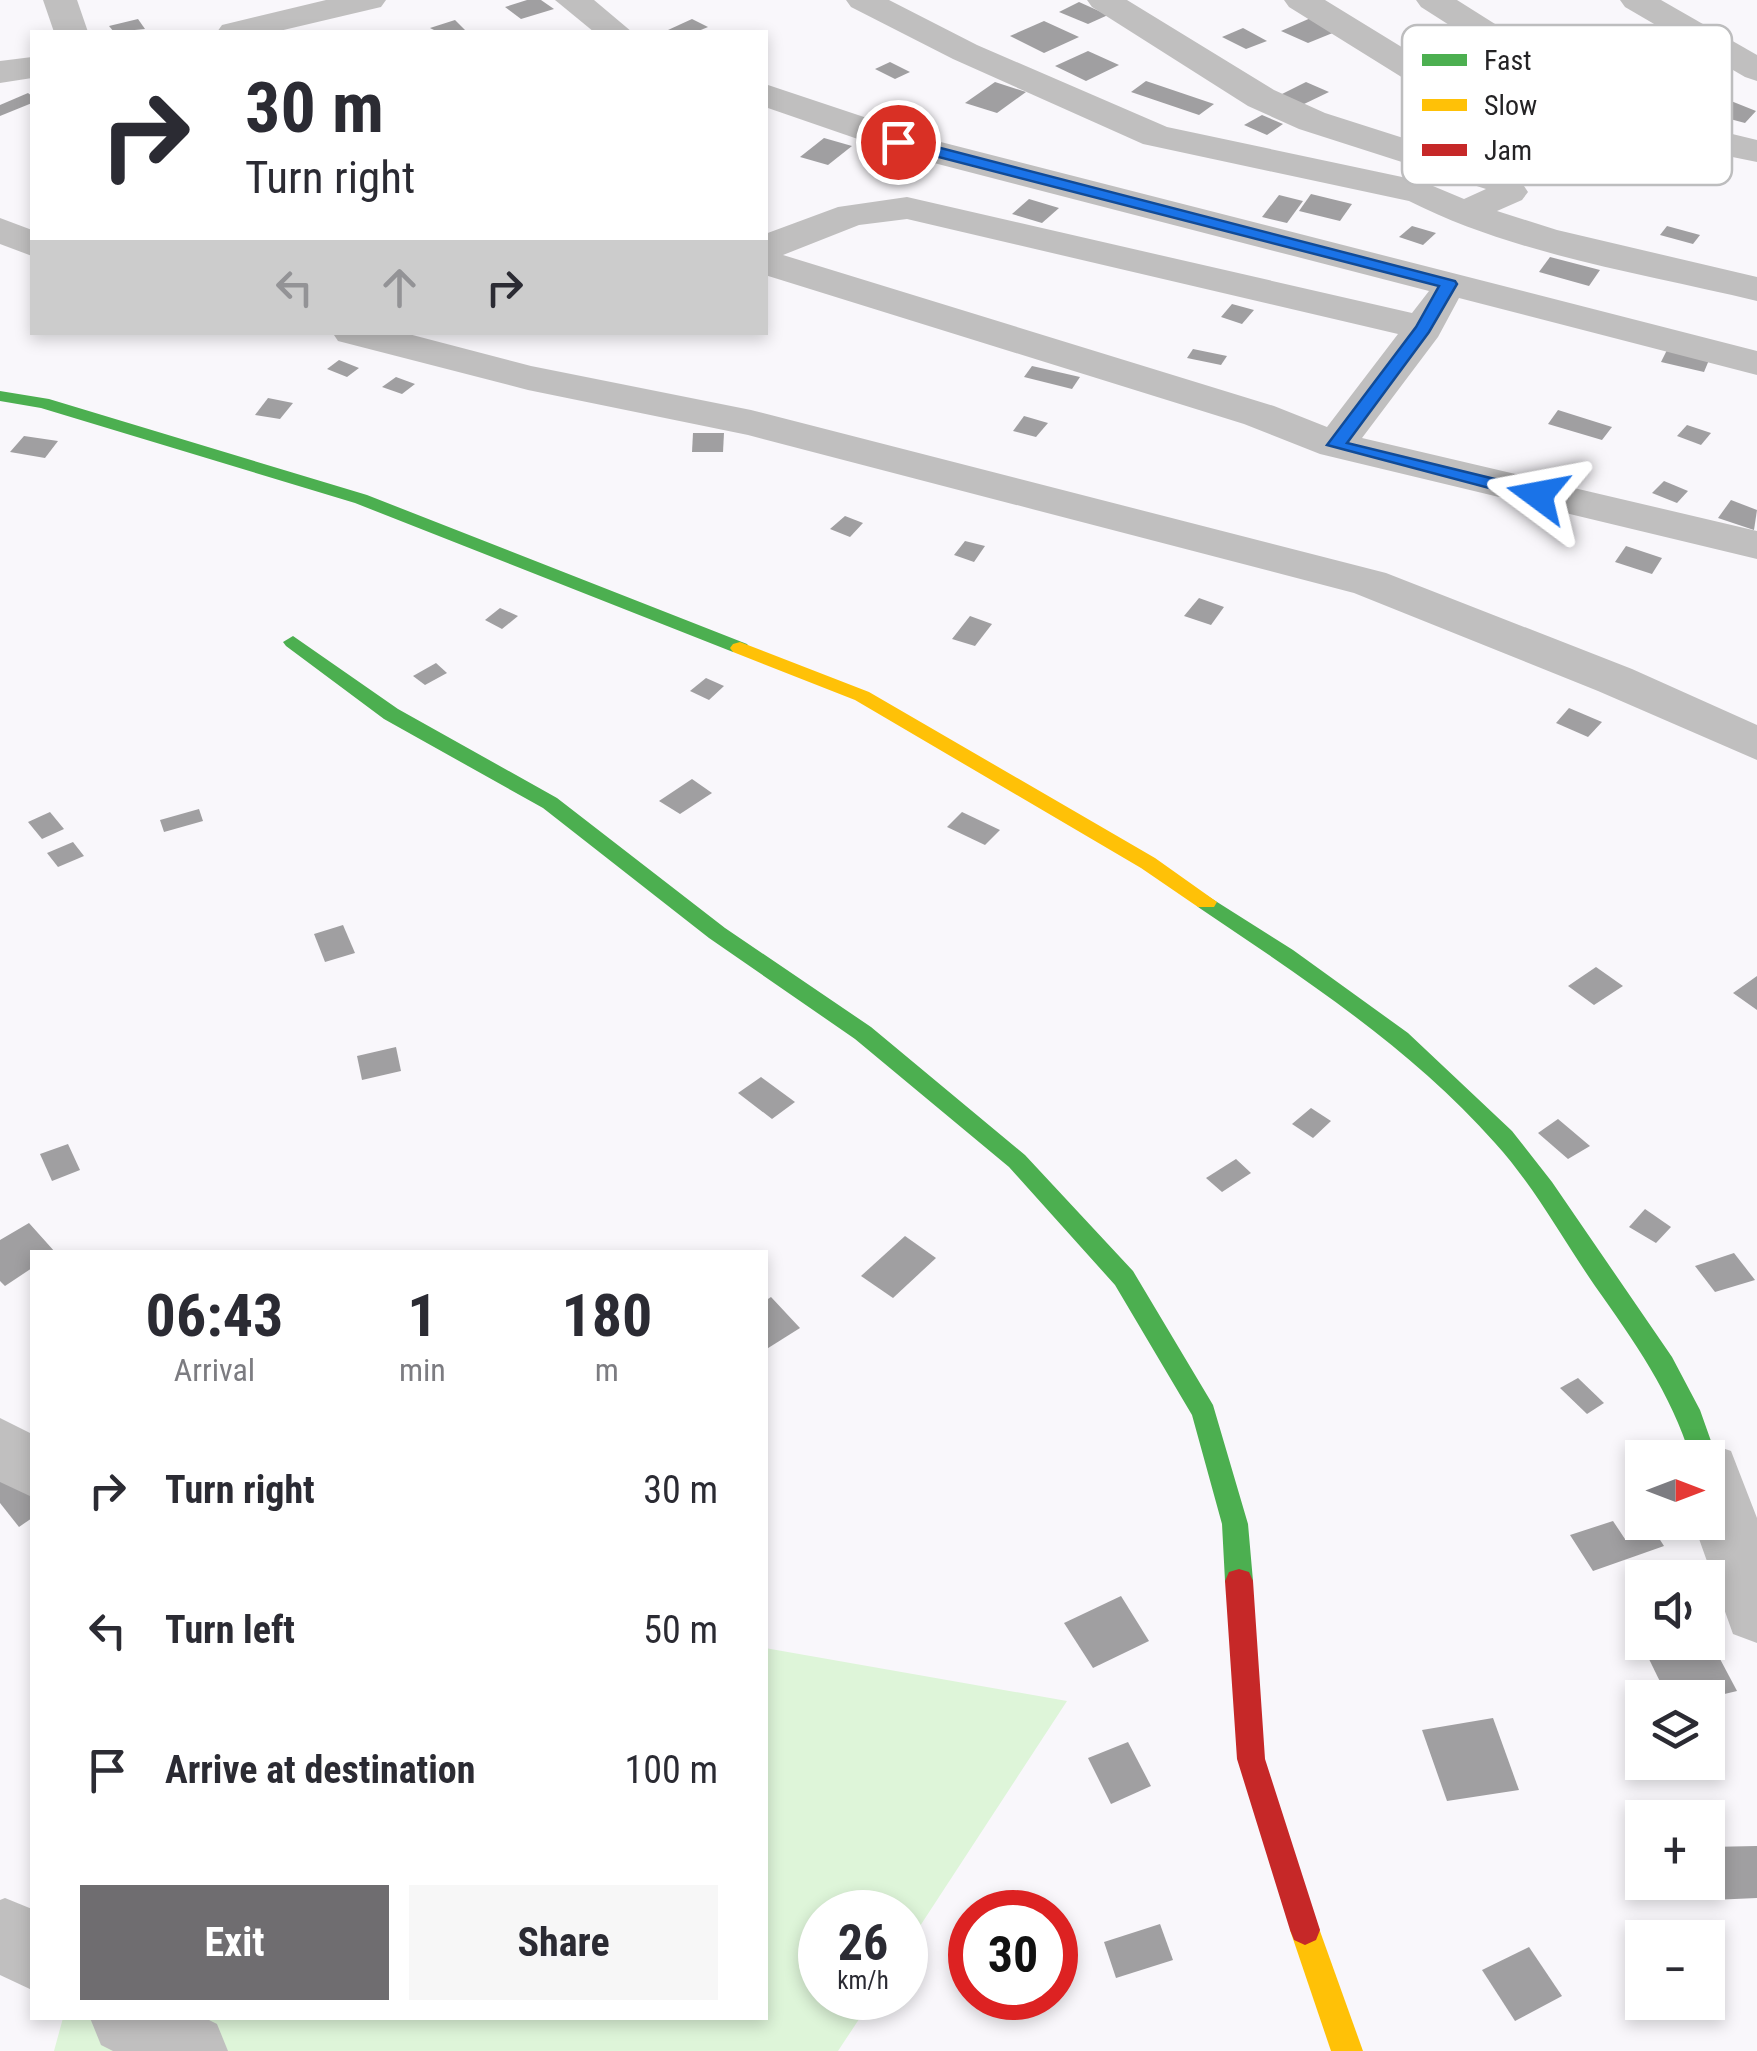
<!DOCTYPE html>
<meta charset="utf-8">
<style>
body{margin:0;font-family:"Roboto Condensed",sans-serif;background:#f7f7f7;color:#2b2b33;height:100vh;display:flex;flex-direction:column;font-size:38px;white-space:nowrap}
*{box-sizing:border-box;margin:0}
p{font-size:32px;color:#7c7c81}
.icon{flex:none;width:55px;height:55px;fill:none;stroke:currentColor;stroke-width:2;stroke-linecap:round;stroke-linejoin:round}
.map{position:relative;flex:1;overflow:hidden}
.panel{position:absolute;left:30px;top:1250px;width:738px;height:770px;display:flex;flex-direction:column;background:#fff;border-radius:0px;box-shadow:0 5px 15px #0003}
.panel>*{flex:none}
.top-card{position:absolute;left:30px;top:30px;width:738px;height:305px;border-radius:0px;box-shadow:0 5px 15px #0003;background:#fff;color:#2b2b33;overflow:hidden}
.needle{width:65px;rotate:90deg}
.controls{position:absolute;left:1625px;top:1440px;display:grid;gap:20px}
.controls a{display:grid;place-items:center;width:100px;height:100px;border-radius:0px;background:#fff;box-shadow:0 5px 15px #0003;font-size:50px}
.speed{position:absolute;left:798px;top:1890px;display:flex;gap:20px;font-size:50px;font-weight:700;text-align:center}
.speed>*{display:grid;place-content:center;width:130px;height:130px;border-radius:50%;background:#fff;box-shadow:0 5px 15px #0003;line-height:1}
.speed small{font-size:25px;font-weight:400}
.speed .limit{border:15px solid #d22;background:#fff;color:#111}
.pin{position:absolute;display:grid;place-items:center;width:85px;height:85px;color:#fff;margin:-42px;border:5px solid #fff;border-radius:50%;box-shadow:0 2px 10px #0007}
.me{position:absolute;width:110px;margin:-55px;rotate:283deg;stroke-linejoin:round;filter:drop-shadow(0 0 8px #0008)}
.turn{display:flex;align-items:center;gap:35px;height:210px;padding:0 50px;font-size:45px}
.turn .icon{width:130px;height:130px;stroke-width:2.5}
.turn b{display:block;font-size:70px;line-height:85px}
.lanes{display:flex;align-items:center;height:95px;padding:0 50px;background:#0003;justify-content:center;gap:50px;direction:ltr}
.lanes .off{opacity:.35}
.eta{display:flex;justify-content:space-evenly;align-items:center;height:170px;text-align:center}
.eta b{font-size:60px;font-weight:700;line-height:70px}
.cta{display:flex;gap:20px;margin-top:auto;padding:20px 50px}
.cta a{flex:1;height:115px;border-radius:0px;background:#6f6d70;color:#fff;font-size:40px;font-weight:700;line-height:115px;text-align:center}
.cta a+a{background:#f7f7f7;color:#2b2b33}
ul{padding:0;list-style:none}
li{display:flex;align-items:center;gap:30px;height:140px;padding:0 50px}
li div{flex:1}
li b{display:block;font-size:38px}
li em{font-style:normal}
.map>svg:first-child{display:block}
</style>
<div class="map">
<svg width="1757" height="2051" viewBox="0 0 1757 2051">
<rect width="100%" height="100%" fill="#f9f7fb"/>
<polygon fill="#def5d9" points="765,1648 1067,1701 905,1949 905,1912 820,1912 820,1998 873,1998 838,2051 54,2051 63,2018 765,2018"/>
<g fill="#a09fa1">
<polygon points="527,0 541,0 554,9 521,19 505,7"/>
<polygon points="1079,2 1108,15 1088,24 1059,12"/>
<polygon points="1313,17 1340,30 1308,43 1281,31"/>
<polygon points="138,19 145,29 114,32 109,26"/>
<polygon points="692,19 708,27 696,32 668,30"/>
<polygon points="455,20 465,30 438,32 430,28"/>
<polygon points="1044,21 1079,37 1044,53 1010,36"/>
<polygon points="1243,28 1267,41 1246,49 1222,37"/>
<polygon points="1088,51 1119,65 1086,81 1055,66"/>
<polygon points="890,62 910,72 895,79 875,69"/>
<polygon points="1146,81 1214,104 1199,115 1131,92"/>
<polygon points="995,82 1026,92 997,113 965,103"/>
<polygon points="1306,82 1329,92 1302,105 1280,95"/>
<polygon points="28,93 32,96 32,103 0,116 0,105"/>
<polygon points="1726,99 1756,111 1745,123 1715,115"/>
<polygon points="1262,115 1283,124 1267,135 1244,125"/>
<polygon points="824,138 852,146 828,165 800,157"/>
<polygon points="1311,194 1352,204 1340,221 1299,211"/>
<polygon points="1279,195 1303,201 1287,223 1262,217"/>
<polygon points="1029,199 1059,208 1042,223 1012,214"/>
<polygon points="1412,226 1436,233 1423,245 1399,237"/>
<polygon points="1667,226 1700,235 1693,244 1660,235"/>
<polygon points="1550,257 1600,270 1589,286 1539,272"/>
<polygon points="1232,304 1254,310 1242,324 1221,317"/>
<polygon points="1193,349 1227,356 1221,365 1187,358"/>
<polygon points="1667,350 1709,360 1704,372 1661,362"/>
<polygon points="339,360 359,368 347,377 327,369"/>
<polygon points="1032,366 1080,377 1072,389 1024,377"/>
<polygon points="396,377 415,384 402,394 382,387"/>
<polygon points="268,398 293,403 280,419 255,415"/>
<polygon points="1558,410 1612,427 1602,440 1548,424"/>
<polygon points="1024,416 1048,423 1036,437 1013,431"/>
<polygon points="1687,425 1711,433 1701,445 1677,436"/>
<polygon points="693,433 724,433 723,452 692,452"/>
<polygon points="24,436 58,441 45,458 10,452"/>
<polygon points="1664,481 1688,491 1677,503 1652,493"/>
<polygon points="1731,500 1757,510 1754,530 1718,518"/>
<polygon points="845,516 863,523 850,537 830,529"/>
<polygon points="965,541 985,546 974,562 954,555"/>
<polygon points="1626,546 1662,558 1652,574 1615,562"/>
<polygon points="1199,598 1224,607 1211,625 1184,616"/>
<polygon points="500,608 518,616 502,629 485,620"/>
<polygon points="970,616 992,624 975,646 952,639"/>
<polygon points="436,663 447,673 425,685 413,676"/>
<polygon points="706,678 724,686 709,700 690,691"/>
<polygon points="1569,708 1602,722 1588,737 1556,723"/>
<polygon points="692,779 712,793 680,814 659,801"/>
<polygon points="199,809 203,821 164,832 160,820"/>
<polygon points="50,812 64,829 42,839 28,822"/>
<polygon points="962,812 1000,830 985,845 947,827"/>
<polygon points="73,842 84,856 58,867 47,853"/>
<polygon points="343,925 355,953 325,962 314,934"/>
<polygon points="1596,967 1623,986 1594,1005 1568,986"/>
<polygon points="1757,976 1757,1010 1733,993"/>
<polygon points="396,1047 401,1071 362,1080 357,1056"/>
<polygon points="761,1077 795,1102 772,1119 738,1093"/>
<polygon points="1311,1108 1331,1121 1313,1138 1292,1124"/>
<polygon points="1558,1119 1590,1146 1568,1159 1538,1133"/>
<polygon points="68,1144 80,1170 52,1181 40,1154"/>
<polygon points="1236,1159 1251,1173 1222,1192 1206,1178"/>
<polygon points="1645,1209 1671,1227 1656,1243 1629,1227"/>
<polygon points="29,1223 55,1252 32,1252 32,1268 5,1286 0,1281 0,1240"/>
<polygon points="905,1236 936,1258 893,1298 861,1276"/>
<polygon points="1734,1253 1755,1280 1715,1292 1695,1266"/>
<polygon points="771,1297 800,1328 765,1350 765,1301"/>
<polygon points="1578,1378 1604,1403 1587,1414 1560,1388"/>
<polygon points="0,1439 32,1480 32,1518 19,1527 0,1503"/>
<polygon points="1613,1521 1625,1539 1653,1529 1664,1546 1593,1571 1570,1535"/>
<polygon points="1121,1596 1149,1641 1093,1668 1064,1623"/>
<polygon points="1711,1642 1737,1691 1708,1698 1668,1698 1648,1657"/>
<polygon points="1493,1718 1519,1790 1447,1801 1422,1730"/>
<polygon points="1128,1742 1151,1786 1111,1804 1088,1758"/>
<polygon points="1757,1846 1757,1898 1712,1900 1708,1883 1708,1847"/>
<polygon points="1160,1924 1173,1960 1116,1978 1104,1942"/>
<polygon points="1529,1947 1562,1996 1515,2021 1482,1970"/>
</g>
<g fill="none" stroke-linecap="round" stroke-linejoin="round">
<g fill="#c0bfbf" fill-rule="evenodd">
<polygon points="43,0 77,0 88,32 54,32"/>
<polygon points="326,0 386,0 381,7 275,32 217,32 222,25"/>
<polygon points="555,0 594,0 632,32 594,32"/>
<path d="M846,0H889L977,45L1167,127L1421,181L1464,199L1486,189L1299,129L1248,106L1092,7L1087,0H1127L1274,90L1325,113L1516,174L1528,192L1522,200L1497,211L1557,230L1757,277V301C1641,273 1516,255 1409,201L1143,144L953,59L851,7Z"/>
<path d="M1284,0H1325L1589,162L1611,161L1656,140C1570,113 1497,54 1421,7L1416,0H1457L1576,75L1658,116L1757,140V162L1693,149L1648,173L1622,181L1595,185L1567,180L1289,7Z"/>
<polygon points="1620,0 1661,0 1757,55 1757,81 1745,77 1625,7"/>
<polygon points="32,57 32,78 0,83 0,61"/>
<path d="M765,84L933,140L1757,351V375L1459,298L1438,337L1362,438L1757,531V559L1320,454L1244,424L765,275V234L838,207L907,197L1412,313L1429,291L907,156L765,107ZM907,219L1398,334L1327,427L1274,406L783,255L859,225Z"/>
<polygon points="0,218 32,230 32,256 0,244"/>
<polygon points="332,332 401,332 531,366 751,410 1386,573 1632,669 1757,725 1757,760 1598,691 1354,593 748,435 528,390 338,341"/>
<polygon points="0,1418 32,1434 32,1497 0,1482"/>
<polygon points="1708,1443 1731,1451 1757,1518 1757,1643 1733,1634 1693,1522 1708,1522 1708,1458 1682,1458 1685,1451"/>
<polygon points="5,1898 32,1909 32,1990 0,1975 0,1900"/>
<polygon points="90,2018 205,2018 217,2024 228,2051 113,2051 101,2045"/>
</g>
<g fill="#4caf50" fill-rule="evenodd">
<polygon points="0,391 49,399 367,495 747,644 750,648 747,652 733,652 355,503 41,408 0,401"/>
<polygon points="293,636 398,709 557,798 725,928 871,1027 1025,1155 1133,1271 1213,1405 1248,1524 1253,1581 1249,1590 1239,1593 1229,1590 1225,1581 1222,1524 1192,1415 1115,1285 1009,1167 855,1039 709,938 543,808 384,719 286,646 283,642"/>
<path d="M1206,895L1293,950L1408,1033L1512,1131L1552,1182L1672,1357L1700,1410L1717,1458L1713,1466L1708,1468V1458H1691C1671,1393 1634,1341 1595,1286C1562,1238 1534,1186 1495,1143C1411,1048 1303,978 1198,907L1195,902Z"/>
</g>
<g fill="#ffc107" fill-rule="evenodd">
<polygon points="740,642 869,692 1155,858 1217,902 1214,907 1198,907 1141,868 855,700 733,652 730,648 733,644"/>
<polygon points="1305,1915 1316,1920 1363,2051 1331,2051 1290,1930 1294,1920"/>
</g>
<polygon fill="#c62828" fill-rule="evenodd" points="1239,1569 1249,1572 1253,1581 1265,1759 1320,1930 1316,1940 1305,1945 1294,1940 1290,1930 1237,1759 1225,1581 1229,1572"/>
</g>
<polygon fill="#1a73e8" stroke="#114b97" stroke-width="2.5" points="898,137 1455,281 1457,284 1429,332 1347,443 1544,491 1547,495 1538,501 1327,445 1416,327 1439,286 892,145 890,142"/>
<rect x="1402" y="25" width="330" height="160" rx="15" fill="#fff" stroke="#bdbdbe" stroke-width="2.5"/>
<rect x="1422" y="54" width="45" height="12" fill="#4caf50"/>
<rect x="1422" y="99" width="45" height="12" fill="#ffc107"/>
<rect x="1422" y="144" width="45" height="12" fill="#c62828"/>
<g font-size="28" fill="#242325">
<text x="1484" y="70">Fast</text>
<text x="1484" y="115">Slow</text>
<text x="1484" y="160">Jam</text>
</g>
</svg>
<div class="controls">
<a><svg class="needle" viewBox="-14 -14 28 28"><path d="M0-13l5 13h-10z" fill="#e53935"/><path d="M0 13l5-13h-10z" fill="#7c7c81"/></svg></a>
<a><svg class="icon" aria-label="sound" viewBox="0 0 24 24"><path d="M4 9h4l5-4v14l-5-4H4zM17 9q2 3 0 6"/></svg></a>
<a><svg class="icon" aria-label="layers" viewBox="0 0 24 24"><path d="M12 4l9 5-9 5-9-5zM3 14l9 5 9-5"/></svg></a>
<a>+</a>
<a>−</a>
</div>
<div class="speed"><div>26<small>km/h</small></div><div class="limit">30</div></div>
<div class="pin" style="left:898px;top:142px;background:#d93025"><svg class="icon" aria-label="arrive" viewBox="0 0 24 24"><path d="M6 21V4h12l-3 4 3 4H6"/></svg></div>
<svg class="me" style="left:1538px;top:495px" viewBox="-20 -20 40 40"><path d="M0-17L14 15 0 8-14 15z" fill="#1a73e8" stroke="#fff" stroke-width="4"/></svg>
<div class="top-card">
<div class="turn"><svg class="icon" aria-label="right" viewBox="0 0 24 24"><path d="M7 20v-9h11M14 6l5 5-5 5"/></svg><div><b>30 m</b>Turn right</div></div>
<div class="lanes"><svg class="icon off" aria-label="left" viewBox="0 0 24 24"><path d="M17 20v-9H6M10 6l-5 5 5 5"/></svg><svg class="icon off" aria-label="ahead" viewBox="0 0 24 24"><path d="M12 20V5M6 11l6-6 6 6"/></svg><svg class="icon" aria-label="right" viewBox="0 0 24 24"><path d="M7 20v-9h11M14 6l5 5-5 5"/></svg></div>
</div>
<section class="panel">
<div class="eta">
<div><b>06:43</b><p>Arrival</p></div>
<div><b>1</b><p>min</p></div>
<div><b>180</b><p>m</p></div>
</div>
<ul>
<li><svg class="icon" aria-label="right" viewBox="0 0 24 24"><path d="M7 20v-9h11M14 6l5 5-5 5"/></svg><div><b>Turn right</b></div><em>30 m</em></li>
<li><svg class="icon" aria-label="left" viewBox="0 0 24 24"><path d="M17 20v-9H6M10 6l-5 5 5 5"/></svg><div><b>Turn left</b></div><em>50 m</em></li>
<li><svg class="icon" aria-label="arrive" viewBox="0 0 24 24"><path d="M6 21V4h12l-3 4 3 4H6"/></svg><div><b>Arrive at destination</b></div><em>100 m</em></li>
</ul>
<div class="cta"><a>Exit</a><a>Share</a></div>
</section>
</div>
